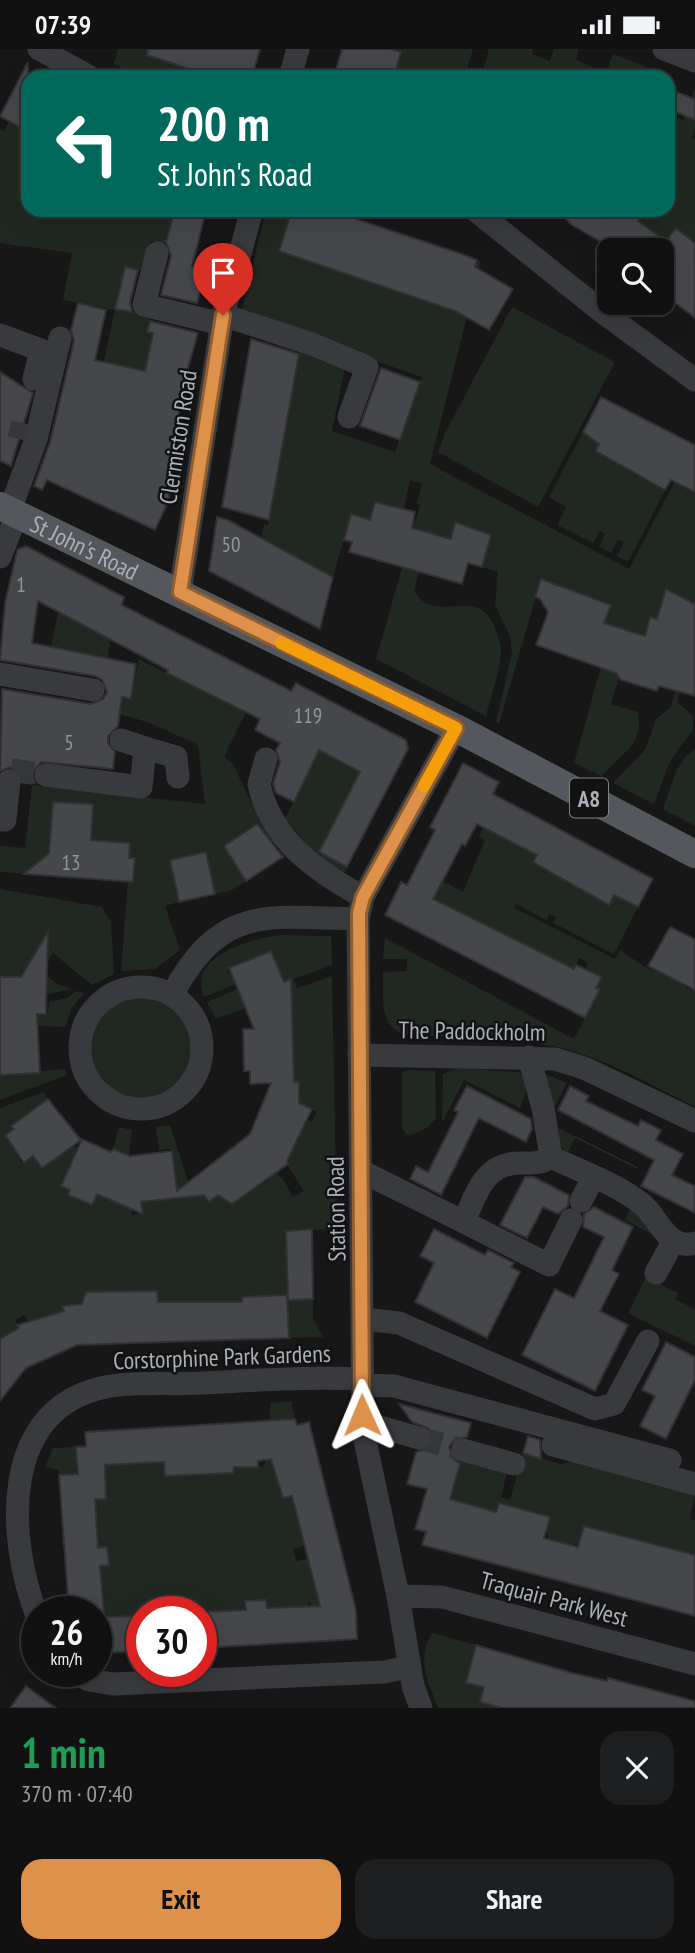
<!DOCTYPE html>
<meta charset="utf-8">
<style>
body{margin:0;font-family:"PT Sans Narrow",sans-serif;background:#1e1f20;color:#f1f3f6;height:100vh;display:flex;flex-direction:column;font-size:26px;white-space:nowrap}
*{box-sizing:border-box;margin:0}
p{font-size:23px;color:#9c9d9f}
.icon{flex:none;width:38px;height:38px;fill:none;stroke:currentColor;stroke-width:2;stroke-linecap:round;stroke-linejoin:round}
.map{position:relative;height:1659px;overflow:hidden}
.drawer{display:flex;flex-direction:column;background:#111112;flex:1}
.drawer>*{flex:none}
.banner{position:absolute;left:21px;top:21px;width:654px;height:147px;border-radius:21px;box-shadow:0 7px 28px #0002,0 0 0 2px #303132;background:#00695c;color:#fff;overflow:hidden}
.controls{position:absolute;left:597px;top:189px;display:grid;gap:14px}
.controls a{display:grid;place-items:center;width:77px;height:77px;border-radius:14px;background:#111112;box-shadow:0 7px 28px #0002,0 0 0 2px #303132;font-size:35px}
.speed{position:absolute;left:21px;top:1547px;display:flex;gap:14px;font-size:35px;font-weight:700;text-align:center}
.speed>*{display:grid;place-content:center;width:91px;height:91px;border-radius:50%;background:#111112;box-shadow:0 7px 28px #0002,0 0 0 2px #303132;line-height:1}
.speed small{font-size:18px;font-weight:400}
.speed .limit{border:10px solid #d22;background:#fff;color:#111}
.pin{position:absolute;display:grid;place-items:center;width:60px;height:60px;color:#fff;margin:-72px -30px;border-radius:50% 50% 50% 0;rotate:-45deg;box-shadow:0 0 7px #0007}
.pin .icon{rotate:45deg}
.me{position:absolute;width:77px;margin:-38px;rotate:359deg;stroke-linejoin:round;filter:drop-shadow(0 0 5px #0008)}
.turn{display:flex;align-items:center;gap:24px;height:147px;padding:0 21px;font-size:32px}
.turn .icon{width:91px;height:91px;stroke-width:2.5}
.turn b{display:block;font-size:49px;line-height:60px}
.round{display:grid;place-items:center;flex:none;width:74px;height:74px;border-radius:21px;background:#1e1f20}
.summary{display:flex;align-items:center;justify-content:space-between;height:119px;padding:0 21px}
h1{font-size:42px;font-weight:700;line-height:52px;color:#1e9e55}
.action{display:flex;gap:14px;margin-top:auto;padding:14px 21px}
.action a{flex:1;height:80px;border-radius:21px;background:#dd914a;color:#111;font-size:28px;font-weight:700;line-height:80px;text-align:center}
.action a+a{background:#1e1f20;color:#f1f3f6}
.status{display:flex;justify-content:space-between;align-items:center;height:49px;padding:0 35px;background:#111112;direction:ltr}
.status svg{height:19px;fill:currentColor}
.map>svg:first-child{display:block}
</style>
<div class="status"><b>07:39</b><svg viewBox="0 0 49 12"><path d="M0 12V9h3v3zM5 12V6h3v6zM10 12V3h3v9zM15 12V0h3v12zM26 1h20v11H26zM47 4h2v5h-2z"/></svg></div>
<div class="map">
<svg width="695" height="1659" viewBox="0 0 695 1659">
<rect width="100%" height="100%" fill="#171718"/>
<g fill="#212821">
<polygon points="118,0 174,0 184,20 213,28 139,28 114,15"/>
<polygon points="390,0 473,0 465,28 377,28"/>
<polygon points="489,0 533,0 532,5 550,12 554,0 579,0 576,11 606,24 613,5 645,17 641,28 481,28"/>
<polygon points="695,38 695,80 692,89 695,90 695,214 687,201 693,192 676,179 668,194 652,183 638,201 620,201 640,168 629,161 668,161 669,60 675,63 682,50 676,68 683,71"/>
<polygon points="11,70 28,76 28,161 175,161 165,195 150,192 143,222 125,218 115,260 151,266 147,282 154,285 144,324 121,317 100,329 115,261 63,251 72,204 0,194 0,81 4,82"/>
<path d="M266,161H292L279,203L286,206L290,193L316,202L312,214L411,247L471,232L477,211L481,212L430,415L629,520L675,432L695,443V555L666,540L661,557L666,573L650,568L645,587L622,580L610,620L620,625L611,655L638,663C644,697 621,705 601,727L574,714L606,600L596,596L611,555L598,551L593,562L566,547L569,540L541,530L499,675L496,673L512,603L510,587L495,556L498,523L482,518L491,486L456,474L451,490L430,484L414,541C434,579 477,534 494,577C498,586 501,594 501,603C500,624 491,647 486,667L376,610L420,456L417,454L422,434L410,431L400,479L389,456L375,453L370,471L351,465L333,528L261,489L264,476H268L300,296L345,318L332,382L395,403L422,328L241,266Z"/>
<polygon points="512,258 615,313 538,458 438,403 444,386"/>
<polygon points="583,383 600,392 596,402 613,411 636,411 630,423 665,441 628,513 617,507 624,493 618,490 611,504 599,498 605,485 600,482 593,494 557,476 566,458 549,448"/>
<polygon points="58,563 110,590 106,624 86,605 51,597"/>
<polygon points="691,603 677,653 693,667 693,681 670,712 654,755 613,734 645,701 656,670 671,658 686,605"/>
<polygon points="139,610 230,656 247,661 224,708 232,713 250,751 288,805 284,807 275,793 267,797 257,775 224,797 246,832 232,841 215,845 206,803 171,811 179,853 165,857 180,901 155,920 121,922 128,832 135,810 91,791 93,755 75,754 74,765 52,763 50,784 55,806 37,814 37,822 41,826 0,823 0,797 25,799 32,736 205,755 198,696 150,674 110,662 110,647 131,649"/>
<path d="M695,700V777L663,760C670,741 676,711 695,700Z"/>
<polygon points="319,701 389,738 386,744 357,729 319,803 347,818 344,824 317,808 285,770"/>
<path d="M484,778L537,806L534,813L573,825L568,834L571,837L577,827L589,845L609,855L614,846L638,858L614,905L553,874L556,868L550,865L546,871L516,855L514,859L615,910L620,901L645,918L679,932L687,940H695V1058C646,1033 597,1004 542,995L538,990L407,986C377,979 384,947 383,923L407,922V910H383L385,889L574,990L600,941L596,939L601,929L583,925L588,914L580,909L574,920L546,906L543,911L536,901L528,897L525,902L518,892L510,887L507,893L497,888L500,882L492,879L489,884L479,878L481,873L473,869L470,874L461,869L463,864L433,850L442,832L463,843L485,791L479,788Z"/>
<polygon points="0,840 102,858 111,873 114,925 92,936 53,904 48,912 35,904 31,911 55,934 71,940 46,946 46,929 0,928"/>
<path d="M281,886L331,887L332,916L294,930L297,939L332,927L337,1180L286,1182L288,1247L291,1251L313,1250V1270L323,1288L289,1289L264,1247L242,1248V1262H235L236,1291H231L230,1264H207L206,1252H185L186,1293H171L169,1261H158L157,1242H138V1249L117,1246L113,1242H108L97,1255L96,1242L86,1243L82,1255L62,1257L64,1262L32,1278L24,1266L15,1271L19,1279L0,1290V1059L43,1043L48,1050L12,1077L14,1080L5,1086L22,1115C36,1105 60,1094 78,1099L61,1137L70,1141L68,1146L92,1156L97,1145L107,1149L124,1109V1104L113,1100L119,1078L132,1081L125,1136L129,1137L132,1166L142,1164L141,1153L177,1149L172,1103L170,1100L159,1101L156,1078L170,1076L188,1132L191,1130L209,1153L218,1146L232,1155L261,1132L263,1135L271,1129L262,1118L264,1114L283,1130L293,1148L304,1142L279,1103H291L307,1071L312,1073L317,1063L282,1045L294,1033V1008H277L293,990L291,942L216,970L207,953L238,940L285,935L271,902L230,919L228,922L236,935L204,948C187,906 251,890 281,886Z"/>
<polygon points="76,942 84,944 72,959 65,978 0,975 0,964 45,965 48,963 49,953 67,949"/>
<circle cx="142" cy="1000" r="52"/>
<path d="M457,1019L519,1023C531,1034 525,1047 520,1059L464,1031L442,1074L443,1025Z"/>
<polygon points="65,1020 67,1026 0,1051 0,1026"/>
<polygon points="406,1021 435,1022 436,1069 427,1079 408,1087 402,1080 402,1025"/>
<polygon points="545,1025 567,1034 553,1061"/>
<polygon points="559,1079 638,1118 637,1120 575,1089 567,1105 559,1094"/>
<polygon points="632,1156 652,1185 625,1171"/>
<polygon points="646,1228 678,1244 675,1250 695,1260 695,1297 628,1264"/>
<polygon points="291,1352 295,1370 275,1374 285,1417 318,1409 322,1420 280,1433 283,1449 292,1447 302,1487 336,1479 339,1488 293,1500 296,1512 308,1510 320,1556 353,1548 354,1553 313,1563 309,1551 308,1557 267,1559 266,1551 246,1552 248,1596 238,1598 236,1562 142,1563 142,1567 106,1569 107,1604 101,1605 97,1560 100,1517 109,1516 107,1498 64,1500 62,1489 97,1487 95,1450 106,1449 94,1425 59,1426 59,1421 45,1418 53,1399 76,1398 78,1416 132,1379 134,1414 164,1413 165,1427 196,1426 205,1376 207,1425 233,1424 234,1411 249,1418 263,1418 268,1409 270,1354"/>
<polygon points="523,1404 560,1415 582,1411 695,1446 690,1470 695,1471 695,1506 679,1502 597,1497 601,1481 584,1477 580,1493 571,1497 550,1491 546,1482 450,1450 461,1410 507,1423 501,1448 510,1451"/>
<path d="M432,1584L476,1596L466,1633L484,1638L502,1659H438C428,1632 416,1611 432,1584Z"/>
</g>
<g fill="#46474b" stroke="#313134" stroke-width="2">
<polygon points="148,0 260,0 252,28 214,28 147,6"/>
<polygon points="342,0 390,0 401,3 394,28 334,28"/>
<polygon points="28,13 28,83 0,67"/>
<polygon points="668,40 695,50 695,71 668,60"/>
<polygon points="175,161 206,161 192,218 205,221 197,254 161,246 171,207 166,193"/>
<polygon points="292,161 329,161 462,205 477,211 475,218 513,240 489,281 455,262 279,202"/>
<polygon points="556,161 629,161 640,168 638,172 666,192 676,179 695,194 695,269 662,244 662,201 615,201 572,176"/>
<polygon points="125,218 138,221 130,253 132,263 115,260"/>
<polygon points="78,254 106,261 95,311 145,322 153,284 147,283 150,272 198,284 182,340 176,389 184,393 180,425 169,422 169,451 155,481 47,431 42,441 34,437 50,393 74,292 71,281"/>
<polygon points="251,290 299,305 269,471 222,458"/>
<polygon points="381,319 420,333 400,391 360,377"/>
<polygon points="0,323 33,344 11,417 0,412"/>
<polygon points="601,348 695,396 695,443 671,431 665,441 596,402 599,395 583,383"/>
<polygon points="375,453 415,463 412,479 451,490 455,473 491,486 482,518 468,514 462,535 349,503 352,493 344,491 351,465 370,471"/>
<polygon points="217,468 228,471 333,528 320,580 209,522"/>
<polygon points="26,497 124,548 122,556 157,574 291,642 296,634 406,691 408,700 347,818 319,803 360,723 319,701 294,753 276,744 273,735 280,713 276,701 280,694 255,681 260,670 167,624 168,621 38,552 32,594 136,615 131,650 122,648 118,677 108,687 108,694 115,703 113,720 41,713 32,724 35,734 23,733 21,726 11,718 0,722 2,640 91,655 103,650 107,643 102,631 95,627 0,611 5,554 16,506 18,500"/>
<polygon points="541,530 611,556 604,574 645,587 650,568 657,570 666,540 695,555 695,647 659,637 657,642 621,631 616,624 536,596 548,563 540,550 535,548"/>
<polygon points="463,714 499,733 493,745 653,830 638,858 614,846 609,856 533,813 537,806 477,775 465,797 462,795 433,850 574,920 576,916 602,928 596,939 600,940 585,969 385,866 401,833 407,836 435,781 430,778"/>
<polygon points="53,753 93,755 91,791 130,794 129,809 135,809 133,833 24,825 49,804"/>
<polygon points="257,775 283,808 246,832 224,797"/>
<polygon points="206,803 215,845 179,853 170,811"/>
<polygon points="670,878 695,890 695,941 648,917"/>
<polygon points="48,883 46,965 37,965 40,1024 0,1026 0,928 21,928"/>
<polygon points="271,902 284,933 291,930 294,1033 299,1033 299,1054 312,1060 287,1112 288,1115 232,1155 218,1146 209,1153 204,1146 141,1153 143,1165 97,1145 92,1156 68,1146 70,1141 61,1137 82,1090 111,1103 113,1100 130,1107 172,1102 177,1142 250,1085 271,1034 250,1035 250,1022 244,1022 243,980 254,980 229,919"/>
<polygon points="467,1037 531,1070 532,1080 526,1093 479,1069 441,1146 410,1130 416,1117 428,1123 458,1063 454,1061"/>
<polygon points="570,1037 589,1047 586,1052 619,1068 638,1077 641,1071 661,1081 656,1091 683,1105 672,1126 695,1137 695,1164 641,1137 654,1111 558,1061"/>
<polygon points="48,1050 81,1091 42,1119 33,1107 24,1114 5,1086 14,1080 11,1077"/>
<polygon points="525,1128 534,1128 569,1146 568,1157 558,1165 543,1158 527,1189 500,1176"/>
<polygon points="594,1158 633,1178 612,1221 619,1225 600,1262 628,1276 595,1342 522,1306 555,1240 574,1249 604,1188 583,1178 584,1165"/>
<polygon points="312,1180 313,1250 288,1251 286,1182"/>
<polygon points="434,1180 485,1206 488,1201 514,1214 511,1218 520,1223 487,1289 415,1253 434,1214 420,1207"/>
<polygon points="157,1242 158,1253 242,1253 242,1248 287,1246 289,1289 77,1296 26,1319 0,1352 0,1290 19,1279 17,1276 64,1262 62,1257 82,1255 86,1243"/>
<polygon points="666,1293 695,1308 695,1331 666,1390 640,1377 655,1347 642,1341"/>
<polygon points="399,1355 471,1374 467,1388 454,1391 449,1398 453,1410 460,1415 450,1450 496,1463 499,1454 550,1468 544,1489 578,1498 584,1477 695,1506 695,1567 422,1496 426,1483 415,1480 427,1440 407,1435 416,1403 428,1399 433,1386 428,1379 412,1373"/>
<polygon points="295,1370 297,1376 309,1373 356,1561 357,1590 201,1599 201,1563 246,1561 245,1552 266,1551 267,1559 320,1557 292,1447 283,1449 271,1410 258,1412 258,1418 234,1418 233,1424 165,1427 164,1413 105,1416 106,1450 95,1450 98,1499 107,1498 109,1516 100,1517 104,1563 69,1563 59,1426 78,1425 76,1398 86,1397 85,1383"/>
<polygon points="528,1387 540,1391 541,1410 523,1404"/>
<polygon points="142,1567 142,1602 107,1604 105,1568"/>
<polygon points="476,1596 572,1624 607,1632 608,1629 695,1652 695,1659 502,1659 480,1653 484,1638 466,1634"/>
<polygon points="26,1637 56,1659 10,1659"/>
</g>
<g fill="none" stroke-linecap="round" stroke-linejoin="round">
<g stroke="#343638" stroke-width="23" stroke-dasharray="23 11" stroke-linecap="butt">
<polyline points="19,390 23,374"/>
<polyline points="11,721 46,726"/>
<polyline points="419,1389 463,1401"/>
</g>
<g stroke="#383a3d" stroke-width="23">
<polyline points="39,0 90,28"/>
<polyline points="664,0 695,12"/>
<polyline points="290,28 298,0"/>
<polyline points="475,161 601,262 695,331"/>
<polyline points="157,204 144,256 222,275"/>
<polyline points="223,266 312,295 367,318 349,368"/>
<polyline points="0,286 41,301 34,330"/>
<polyline points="10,461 36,390 60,289"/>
<polyline points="0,508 17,465"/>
<polyline points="180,543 223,266 252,161"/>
<polyline points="0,625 93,641"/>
<polyline points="121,691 145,699"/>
<path d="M266,710L259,735L261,743C276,795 318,823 363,848"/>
<polyline points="46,726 141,738 145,699 176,708 178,728"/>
<polyline points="0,771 5,771 9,732"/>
<circle cx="141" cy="999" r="61"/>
<path d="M172,946C221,855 265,868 358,870"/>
<polyline points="359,1006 555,1010 584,1019 695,1072"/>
<path d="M529,1008L543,1059L551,1108C580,1122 617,1135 642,1155C659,1169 667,1202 695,1194"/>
<path d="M551,1108C541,1115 531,1114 520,1114C484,1114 476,1145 464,1173L549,1216L571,1171"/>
<polyline points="361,1122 464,1173"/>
<polyline points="581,1152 593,1129"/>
<polyline points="656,1224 674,1191"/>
<polyline points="363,1270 399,1274 595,1360 614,1355 648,1292"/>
<polyline points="361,1336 394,1337 670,1411"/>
<polyline points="362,1373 419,1389"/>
<polyline points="553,1396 695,1435"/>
<polyline points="463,1401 514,1415"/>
<polyline points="398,1547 442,1548 695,1615"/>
<path d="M37,1567C7,1489 0,1363 101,1339C132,1332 170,1336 202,1334C255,1331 308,1328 361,1330"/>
<polyline points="71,1622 89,1631 113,1635 384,1623 409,1618"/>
<polyline points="421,1659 413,1637 398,1547 363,1382 358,870 363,848 456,679"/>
</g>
<path stroke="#54575b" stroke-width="28" id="s1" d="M0,457L456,679L695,805"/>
</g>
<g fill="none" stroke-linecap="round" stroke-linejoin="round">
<defs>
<polyline id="route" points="223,266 180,543 456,679 363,848 359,864 362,1366"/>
</defs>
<use href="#route" stroke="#905e30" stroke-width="18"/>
<use href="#route" stroke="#dd914a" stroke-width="12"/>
<polyline stroke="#f59e0b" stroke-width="12" points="281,594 456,679 424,737"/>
</g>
<g text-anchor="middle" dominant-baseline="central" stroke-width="5" stroke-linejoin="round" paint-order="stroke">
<g font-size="21" fill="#91969c">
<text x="231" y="495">50</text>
<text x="21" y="535">1</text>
<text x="308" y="666">119</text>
<text x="69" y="693">5</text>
<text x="71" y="813">13</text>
</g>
<rect fill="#121213" stroke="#7c8186" stroke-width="2" x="570" y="729.5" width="38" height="39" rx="5"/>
<g font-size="23" font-weight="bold" fill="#aab0b7">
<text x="589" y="749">A8</text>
</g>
<g font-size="24" fill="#aab0b7" stroke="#121213">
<text transform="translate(178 388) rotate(-81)">Clermiston Road</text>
<text stroke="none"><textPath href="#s1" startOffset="94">St John's Road</textPath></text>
<text transform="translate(472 982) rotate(1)">The Paddockholm</text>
<text transform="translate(336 1160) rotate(-91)">Station Road</text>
<text transform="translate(222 1308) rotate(-2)">Corstorphine Park Gardens</text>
<text transform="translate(554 1550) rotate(15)">Traquair Park West</text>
</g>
</g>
</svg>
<div class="controls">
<a><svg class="icon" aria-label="search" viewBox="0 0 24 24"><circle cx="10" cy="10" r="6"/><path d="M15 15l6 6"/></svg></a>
</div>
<div class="speed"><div>26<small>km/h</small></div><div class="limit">30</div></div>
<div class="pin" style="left:223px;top:266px;background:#d93025"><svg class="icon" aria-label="arrive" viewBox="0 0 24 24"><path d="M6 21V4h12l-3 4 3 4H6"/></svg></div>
<svg class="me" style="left:362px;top:1366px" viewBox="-20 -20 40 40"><path d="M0-17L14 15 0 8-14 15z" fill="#dd914a" stroke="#fff" stroke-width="4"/></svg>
<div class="banner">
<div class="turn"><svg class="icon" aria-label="left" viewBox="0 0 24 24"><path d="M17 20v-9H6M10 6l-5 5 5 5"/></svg><div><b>200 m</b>St John's Road</div></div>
</div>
</div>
<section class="drawer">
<div class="summary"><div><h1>1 min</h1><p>370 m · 07:40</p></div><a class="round"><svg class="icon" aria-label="close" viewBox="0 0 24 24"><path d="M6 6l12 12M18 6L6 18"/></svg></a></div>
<div class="action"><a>Exit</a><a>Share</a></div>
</section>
